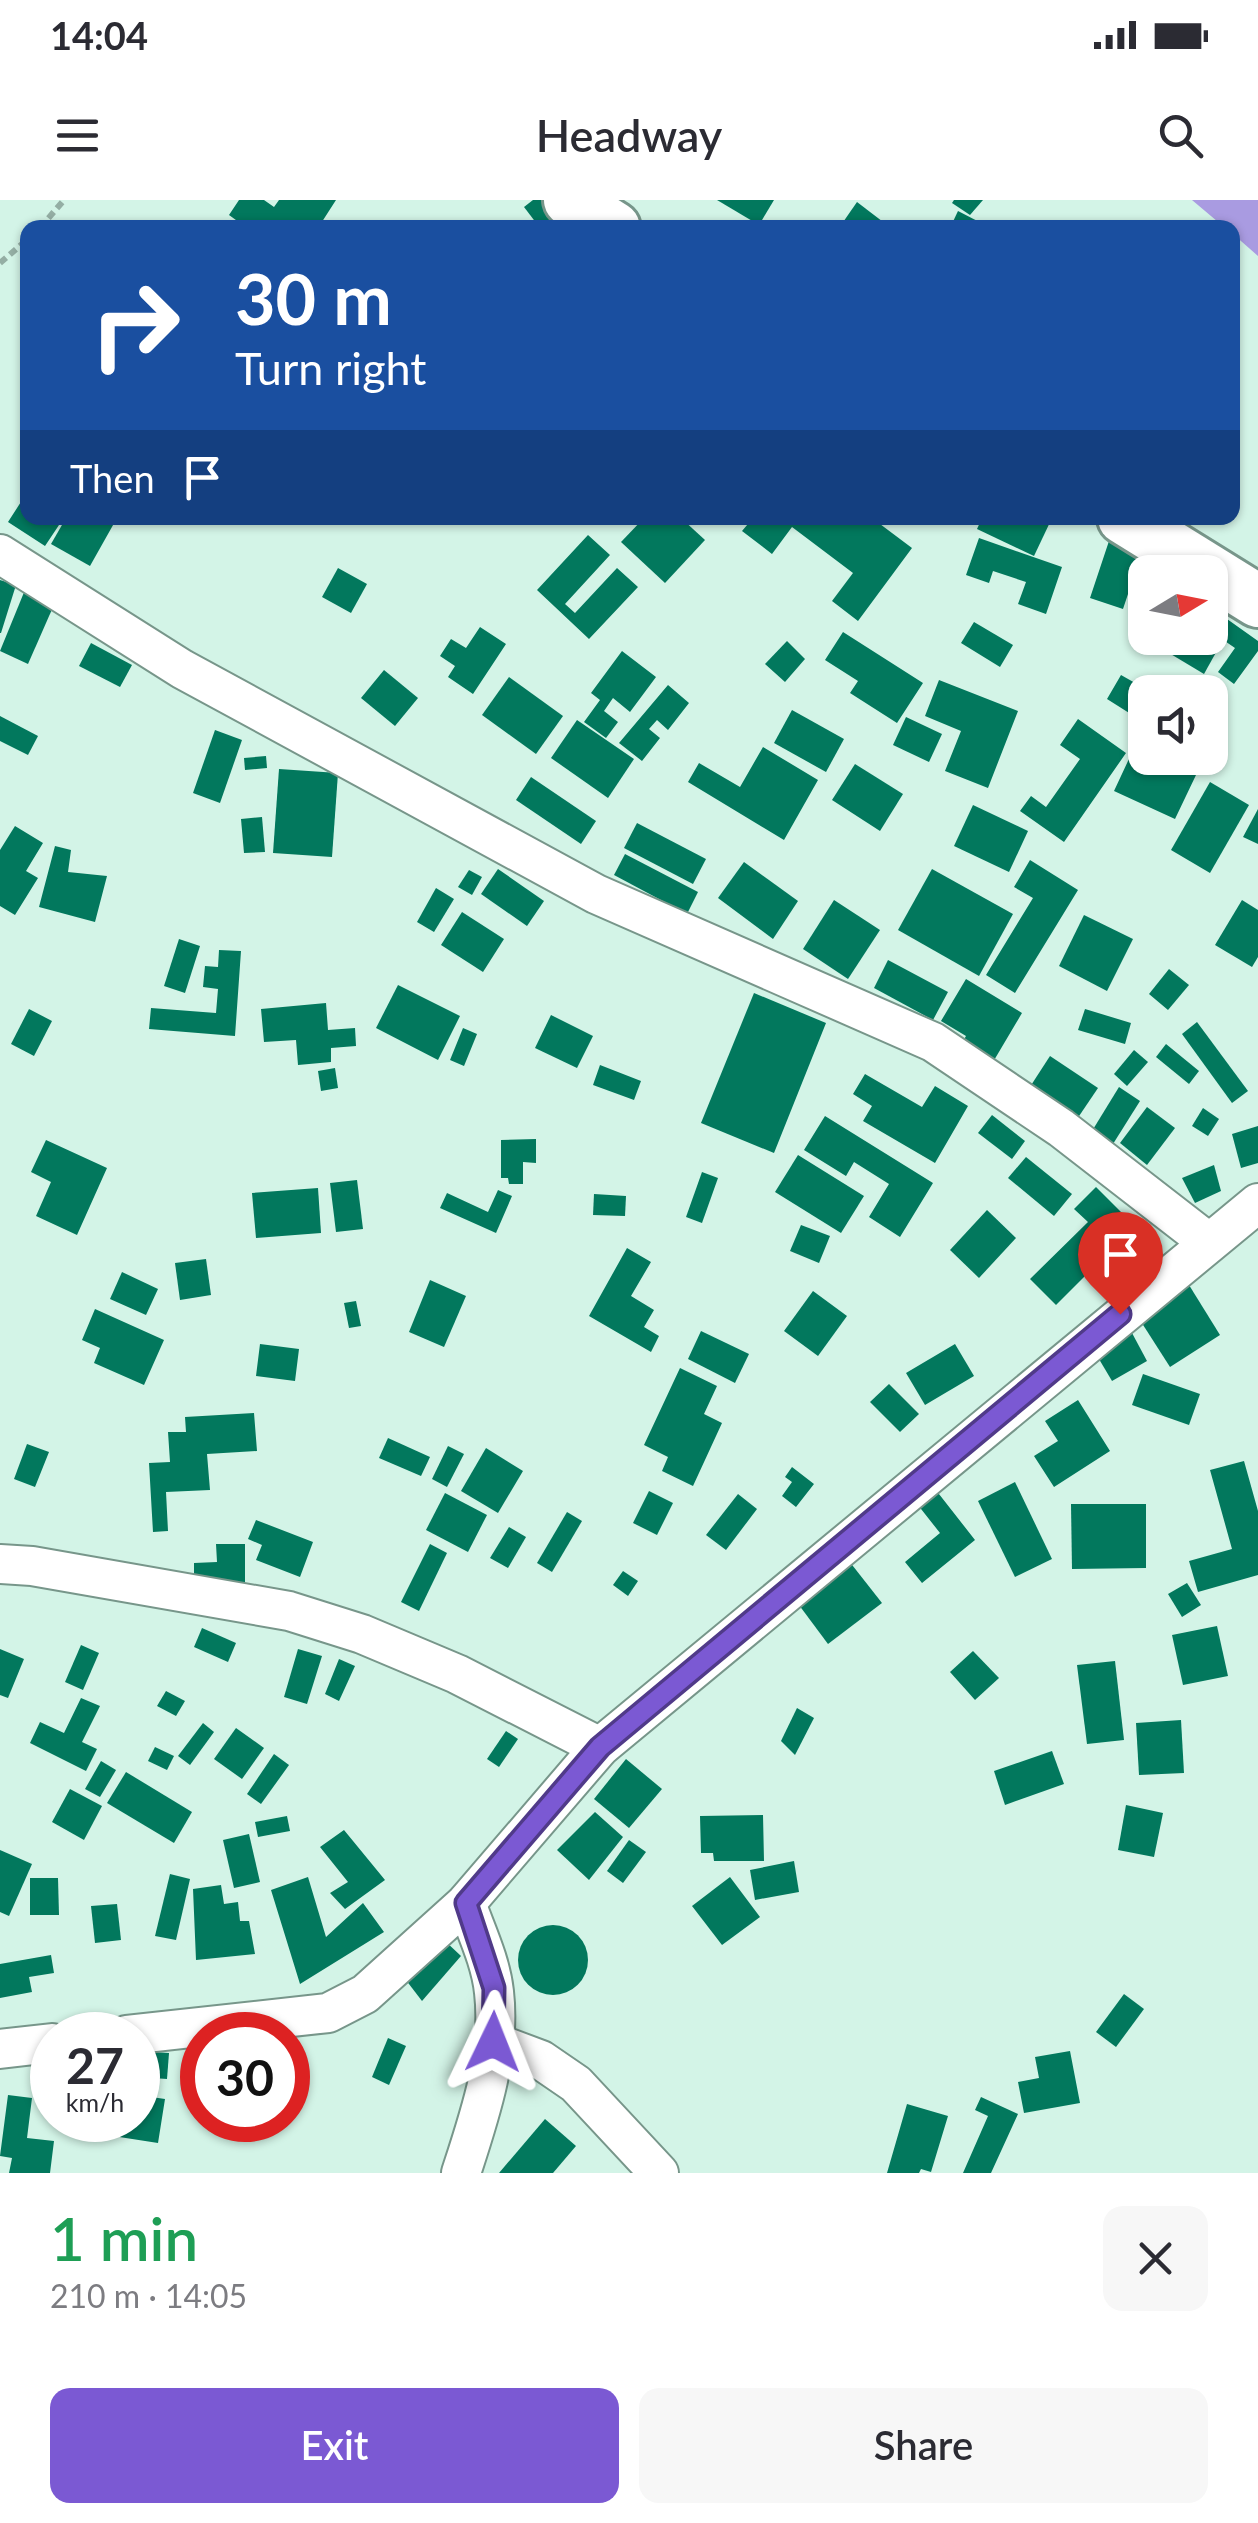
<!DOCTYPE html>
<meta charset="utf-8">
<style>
body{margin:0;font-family:Lato,sans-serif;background:#f7f7f7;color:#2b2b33;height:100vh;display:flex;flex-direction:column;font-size:38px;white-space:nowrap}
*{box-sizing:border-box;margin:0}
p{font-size:32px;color:#7c7c81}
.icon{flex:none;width:55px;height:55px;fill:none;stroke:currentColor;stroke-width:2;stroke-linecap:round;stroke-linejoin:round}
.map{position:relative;height:1973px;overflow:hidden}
.details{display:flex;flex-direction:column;background:#fff;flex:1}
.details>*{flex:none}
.top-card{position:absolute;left:20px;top:20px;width:1220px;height:305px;border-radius:20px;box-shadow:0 2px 8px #0004;background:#1a4fa0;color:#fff;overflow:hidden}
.needle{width:65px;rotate:80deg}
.fabs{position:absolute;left:1128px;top:355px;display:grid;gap:20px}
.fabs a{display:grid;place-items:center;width:100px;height:100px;border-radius:20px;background:#fff;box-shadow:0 2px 8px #0004;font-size:50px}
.speed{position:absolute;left:30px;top:1812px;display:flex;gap:20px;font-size:50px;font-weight:700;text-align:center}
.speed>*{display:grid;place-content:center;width:130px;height:130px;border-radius:50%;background:#fff;box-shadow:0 2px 8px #0004;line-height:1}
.speed small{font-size:25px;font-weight:400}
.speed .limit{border:15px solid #d22;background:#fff;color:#111}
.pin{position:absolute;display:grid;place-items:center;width:85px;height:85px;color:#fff;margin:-102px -42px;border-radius:50% 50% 50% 0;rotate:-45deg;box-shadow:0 0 10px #0007}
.pin .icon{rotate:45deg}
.me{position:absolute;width:110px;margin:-55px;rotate:2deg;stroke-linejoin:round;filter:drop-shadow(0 0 8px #0008)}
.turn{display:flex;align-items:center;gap:35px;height:210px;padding:0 50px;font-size:45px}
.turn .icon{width:130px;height:130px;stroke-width:2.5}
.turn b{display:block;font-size:70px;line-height:85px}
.then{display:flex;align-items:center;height:95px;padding:0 50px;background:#0003;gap:20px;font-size:38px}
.round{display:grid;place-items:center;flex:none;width:105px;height:105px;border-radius:20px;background:#f7f7f7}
.head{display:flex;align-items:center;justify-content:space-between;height:170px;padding:0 50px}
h1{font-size:60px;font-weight:600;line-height:75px;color:#1e9e55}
.cta{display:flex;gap:20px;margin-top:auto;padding:20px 50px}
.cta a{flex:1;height:115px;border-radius:20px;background:#7b59d3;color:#fff;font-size:40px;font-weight:600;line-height:115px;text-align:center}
.cta a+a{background:#f7f7f7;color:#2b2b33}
.status{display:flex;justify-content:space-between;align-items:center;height:70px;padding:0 50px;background:#fff;direction:ltr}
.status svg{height:28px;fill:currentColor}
header{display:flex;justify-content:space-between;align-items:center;height:130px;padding:0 50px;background:#fff;font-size:45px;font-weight:600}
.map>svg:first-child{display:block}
</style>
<div class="status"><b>14:04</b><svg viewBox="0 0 49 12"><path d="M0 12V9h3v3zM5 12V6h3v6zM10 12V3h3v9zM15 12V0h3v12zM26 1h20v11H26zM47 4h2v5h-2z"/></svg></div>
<header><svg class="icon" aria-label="menu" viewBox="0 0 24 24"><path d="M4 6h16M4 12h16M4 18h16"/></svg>Headway<svg class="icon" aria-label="search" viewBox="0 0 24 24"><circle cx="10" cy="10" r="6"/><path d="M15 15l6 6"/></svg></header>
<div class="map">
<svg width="1258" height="1973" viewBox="0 0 1258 1973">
<rect width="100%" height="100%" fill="#d3f4e7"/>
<polygon fill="#a99be1" points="1192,0 1258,0 1258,56 1233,34 1232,28 1224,27"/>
<g fill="#02785d">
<polygon points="239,0 264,0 274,7 279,0 336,0 318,28 247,28 229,15"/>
<polygon points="533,0 551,0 572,28 540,28 524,7"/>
<polygon points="717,0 774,0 759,25"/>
<polygon points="954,0 983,0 970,15 952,3"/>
<polygon points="857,2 891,28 839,28"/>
<polygon points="958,11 991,28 950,28"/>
<polygon points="28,291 28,318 51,318 59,325 45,346 8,322"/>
<polygon points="66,318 117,318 90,366 51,344"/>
<polygon points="644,318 681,318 705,340 665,383 621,342"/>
<polygon points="753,318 872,318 912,348 858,421 832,401 853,373 792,327 772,354 742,331"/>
<polygon points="982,318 1052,318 1034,356 977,329"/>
<polygon points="588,335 610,355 565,404 575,413 617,368 638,387 589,439 537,390"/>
<polygon points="979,338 1062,367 1046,414 1018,404 1026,382 993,371 989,383 966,375"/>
<polygon points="1109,341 1142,352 1123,409 1090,398"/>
<polygon points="338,368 367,384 351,413 322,397"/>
<polygon points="0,380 16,385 1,433 0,433"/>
<polygon points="27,385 57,398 28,464 0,451"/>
<polygon points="1227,419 1258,441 1258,451 1234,484 1218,472 1235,448 1216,435"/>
<polygon points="974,422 1013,445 1000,467 961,443"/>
<polygon points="480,427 506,444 473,494 448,477 455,466 440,456 451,439 466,448"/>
<polygon points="843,432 923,483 897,523 850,493 858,481 825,460"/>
<polygon points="1151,438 1204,438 1219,447 1204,474 1149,441"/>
<polygon points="787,441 805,459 785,482 765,464"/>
<polygon points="91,443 132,465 120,487 79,466"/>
<polygon points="622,451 656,477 630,512 613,498 604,511 618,522 606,538 584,522 600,500 591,493"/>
<polygon points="384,470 418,498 395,526 361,498"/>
<polygon points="1121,475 1151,492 1145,492 1145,523 1107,499"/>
<polygon points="509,477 563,516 536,554 482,515"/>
<polygon points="939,480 1018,511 988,588 945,571 961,531 925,516"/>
<polygon points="668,485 689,503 668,530 657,520 649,529 660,538 642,561 619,543"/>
<polygon points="792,510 844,539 826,572 774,543"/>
<polygon points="0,516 38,536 28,555 0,541"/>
<polygon points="906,517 942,534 929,562 893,545"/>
<polygon points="1078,519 1126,553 1064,642 1020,611 1031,596 1046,607 1080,559 1060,545"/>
<polygon points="577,520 634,559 608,598 551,558"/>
<polygon points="215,530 242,540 220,603 193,593"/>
<polygon points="1135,546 1145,551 1145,558 1159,558 1196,575 1175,619 1114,591"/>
<polygon points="763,547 818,580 784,640 688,582 699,563 740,587"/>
<polygon points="266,556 267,568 245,570 244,558"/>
<polygon points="855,564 903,594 880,631 832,600"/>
<polygon points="279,569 338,573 332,657 273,653"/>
<polygon points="531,577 596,621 581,644 516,600"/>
<polygon points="1210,582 1249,605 1210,673 1171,650"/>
<polygon points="973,605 1028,631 1009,672 954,646"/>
<polygon points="1258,609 1258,644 1243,637"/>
<polygon points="262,617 265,652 244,653 241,619"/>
<polygon points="637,623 706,659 693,684 624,648"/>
<polygon points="15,626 43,643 26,671 38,678 15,715 0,706 0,650"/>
<polygon points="55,646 71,650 68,672 107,676 95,722 39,707"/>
<polygon points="625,654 698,692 687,714 614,675"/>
<polygon points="1030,660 1078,690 1015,793 986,775 1033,698 1014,687"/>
<polygon points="744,662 798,701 773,739 718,698"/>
<polygon points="498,669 544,701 527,726 481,694"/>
<polygon points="932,669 1013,714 979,776 898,730"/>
<polygon points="469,670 482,677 472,695 458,687"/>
<polygon points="436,688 454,699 434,732 417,722"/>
<polygon points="834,700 880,730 848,779 803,749"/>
<polygon points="1242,700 1258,710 1258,757 1252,767 1215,745"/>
<polygon points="462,712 504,739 483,772 441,745"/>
<polygon points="1084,715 1133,739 1107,791 1059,766"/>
<polygon points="179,739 200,746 185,793 164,786"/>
<polygon points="219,750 241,751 235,836 149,829 151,808 216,813 218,789 203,787 205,766 218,767"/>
<polygon points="888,760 948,792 933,820 874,788"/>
<polygon points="1169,769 1189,785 1168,810 1149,794"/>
<polygon points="966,779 1022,813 993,862 962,843 966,836 941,821"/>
<polygon points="398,785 460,816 438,860 376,828"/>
<polygon points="754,793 826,823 774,953 701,923"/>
<polygon points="326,803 328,830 355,828 356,846 331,848 331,862 298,865 296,840 264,842 261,809"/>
<polygon points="29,809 52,821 34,856 11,844"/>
<polygon points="1085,809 1131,823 1125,844 1078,830"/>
<polygon points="551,815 593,836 577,868 535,848"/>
<polygon points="1197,822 1248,891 1232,903 1182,834"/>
<polygon points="463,828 477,834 464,866 450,860"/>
<polygon points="1166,844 1199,871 1189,884 1156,857"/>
<polygon points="1134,850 1148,862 1127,886 1114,874"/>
<polygon points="1050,856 1098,888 1073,925 1026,893"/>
<polygon points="600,865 641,881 634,900 593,885"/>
<polygon points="335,868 338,888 321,891 318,871"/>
<polygon points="865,874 922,907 935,886 968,906 935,963 863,921 872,906 853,894"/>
<polygon points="1119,887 1140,901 1113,944 1092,931"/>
<polygon points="1147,907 1175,928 1147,965 1120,943"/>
<polygon points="1203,908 1219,919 1208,936 1192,926"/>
<polygon points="992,915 1025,941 1012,959 978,933"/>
<polygon points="825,916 933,983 900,1037 869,1017 889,984 854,962 846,976 804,950"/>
<polygon points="1258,926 1258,963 1241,968 1232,934"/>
<polygon points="536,939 536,963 523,962 523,984 509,984 508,978 501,978 501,940"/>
<polygon points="46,940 107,968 77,1035 36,1016 51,982 31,972"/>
<polygon points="798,955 864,996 841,1033 775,992"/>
<polygon points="1026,957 1072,994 1054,1016 1008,978"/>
<polygon points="1214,965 1221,991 1195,1003 1182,978"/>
<polygon points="702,972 718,978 702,1023 686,1017"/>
<polygon points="357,980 363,1029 336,1032 330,983"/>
<polygon points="1096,987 1135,1026 1056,1105 1030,1079 1088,1022 1074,1009"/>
<polygon points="318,988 321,1033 256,1038 252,993"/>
<polygon points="498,990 512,996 496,1033 440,1008 447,993 488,1012"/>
<polygon points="594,994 626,996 625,1016 593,1015"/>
<polygon points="987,1010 1016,1038 979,1078 950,1050"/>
<polygon points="801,1025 830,1036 819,1063 790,1051"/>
<polygon points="627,1048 651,1062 631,1096 654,1110 644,1127 659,1136 651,1152 589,1116"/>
<polygon points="206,1059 211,1095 180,1100 175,1063"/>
<polygon points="122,1072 158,1089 146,1115 110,1099"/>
<polygon points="430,1080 466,1096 444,1147 409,1132"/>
<polygon points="1189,1085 1220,1135 1170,1167 1138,1117"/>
<polygon points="813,1091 847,1116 818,1156 784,1131"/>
<polygon points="356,1101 361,1126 349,1128 344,1103"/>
<polygon points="95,1109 164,1140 144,1185 94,1163 100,1148 82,1140"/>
<polygon points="701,1131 749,1154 735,1183 688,1159"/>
<polygon points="1132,1133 1147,1161 1112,1181 1096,1154"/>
<polygon points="260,1144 299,1149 295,1181 256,1176"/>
<polygon points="955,1144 974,1176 925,1205 906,1173"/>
<polygon points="680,1168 717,1186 704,1214 722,1223 693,1286 662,1271 668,1257 644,1245"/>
<polygon points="1143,1174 1200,1194 1189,1225 1132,1205"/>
<polygon points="889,1184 919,1214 900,1232 870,1202"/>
<polygon points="1078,1200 1110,1251 1054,1287 1034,1256 1058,1241 1045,1221"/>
<polygon points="254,1213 257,1251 207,1254 210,1290 166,1292 168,1331 153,1332 149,1263 170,1262 168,1232 186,1232 185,1217"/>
<polygon points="388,1238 430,1257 421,1276 379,1258"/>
<polygon points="27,1244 49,1252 35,1287 14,1279"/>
<polygon points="448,1246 464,1254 447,1287 432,1279"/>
<polygon points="486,1248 523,1271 498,1313 461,1291"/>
<polygon points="1244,1261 1258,1311 1258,1375 1198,1392 1189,1361 1232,1349 1210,1270"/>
<polygon points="792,1267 814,1284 796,1307 782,1296 792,1282 785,1277"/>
<polygon points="928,1280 975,1340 922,1383 905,1362 940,1333 910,1295"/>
<polygon points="1015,1282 1052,1359 1015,1377 978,1301"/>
<polygon points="649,1291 673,1303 657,1335 633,1323"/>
<polygon points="445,1293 487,1315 468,1352 426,1330"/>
<polygon points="738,1294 757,1309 726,1350 706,1335"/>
<polygon points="1071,1304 1146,1304 1146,1368 1072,1369"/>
<polygon points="567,1312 582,1321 552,1372 537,1363"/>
<polygon points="256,1320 313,1342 300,1377 256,1360 262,1345 248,1339"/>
<polygon points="509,1327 526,1337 508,1368 490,1358"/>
<polygon points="216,1344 245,1344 245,1383 194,1383 194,1363 217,1362"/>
<polygon points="430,1344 447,1353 419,1411 401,1402"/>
<polygon points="849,1361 882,1403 828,1444 796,1401"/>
<polygon points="623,1371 638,1381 628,1396 613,1385"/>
<polygon points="1187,1383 1201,1405 1182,1417 1168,1394"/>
<polygon points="1217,1426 1228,1476 1183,1485 1172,1435"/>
<polygon points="202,1428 236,1443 228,1462 194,1447"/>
<polygon points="81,1445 99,1453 83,1490 65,1482"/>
<polygon points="0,1449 24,1459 8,1498 0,1495"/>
<polygon points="298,1449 322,1456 307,1504 284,1497"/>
<polygon points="973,1451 999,1478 975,1500 950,1472"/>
<polygon points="339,1459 355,1466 339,1501 325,1494"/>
<polygon points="1115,1461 1124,1540 1087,1544 1077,1465"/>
<polygon points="166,1491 185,1501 176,1516 157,1506"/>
<polygon points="81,1498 100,1506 82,1542 97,1549 86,1571 30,1543 40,1522 64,1533"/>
<polygon points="797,1508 814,1518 795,1555 781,1541"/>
<polygon points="1181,1520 1184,1573 1139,1575 1136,1523"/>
<polygon points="203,1523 214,1532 190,1565 178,1556"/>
<polygon points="236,1528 264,1548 242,1579 214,1559"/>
<polygon points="506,1531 518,1539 499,1567 487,1559"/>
<polygon points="155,1547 174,1556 167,1570 148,1561"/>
<polygon points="1052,1551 1064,1584 1005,1605 994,1571"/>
<polygon points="274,1554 289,1565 261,1604 247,1594"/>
<polygon points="626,1559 662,1589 629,1628 594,1599"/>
<polygon points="101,1561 116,1570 100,1597 85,1589"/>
<polygon points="126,1572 192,1612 174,1643 107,1603"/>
<polygon points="70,1589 102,1606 84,1640 52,1622"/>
<polygon points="1126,1605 1163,1613 1154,1657 1118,1650"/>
<polygon points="595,1612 623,1637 589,1680 557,1650"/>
<polygon points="763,1615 764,1661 714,1661 713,1653 701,1653 700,1616"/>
<polygon points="287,1616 290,1631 258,1637 255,1622"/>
<polygon points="344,1630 385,1680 345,1709 330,1693 348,1682 320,1647"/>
<polygon points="249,1634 260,1682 234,1688 223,1640"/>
<polygon points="629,1640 646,1652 623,1683 607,1671"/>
<polygon points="0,1650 32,1664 9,1716 0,1712"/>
<polygon points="794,1661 799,1692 755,1700 750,1670"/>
<polygon points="170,1674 190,1679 176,1740 155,1736"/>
<polygon points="308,1677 326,1737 363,1703 384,1732 300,1784 271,1690"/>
<polygon points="730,1677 760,1717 722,1745 692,1706"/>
<polygon points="30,1678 58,1678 59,1715 30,1715"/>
<polygon points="221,1685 224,1704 238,1702 240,1721 249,1721 255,1754 196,1760 193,1689"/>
<polygon points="117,1704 121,1740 95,1743 91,1706"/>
<circle cx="553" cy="1760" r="35"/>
<polygon points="444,1740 461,1756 422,1801 399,1771"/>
<polygon points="51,1755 54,1773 29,1777 32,1792 0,1798 0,1764"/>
<polygon points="1124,1794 1144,1809 1116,1847 1096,1832"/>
<polygon points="388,1838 406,1846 389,1885 372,1877"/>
<polygon points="138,1851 169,1853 167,1879 138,1877"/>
<polygon points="1070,1851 1080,1903 1024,1913 1018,1882 1039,1878 1035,1857"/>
<polygon points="8,1895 32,1898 27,1938 54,1941 50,1973 9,1973 12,1958 0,1956"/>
<polygon points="138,1895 165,1899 158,1943 100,1934 102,1920 138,1920"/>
<polygon points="981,1897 1018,1914 991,1973 963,1973 988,1916 975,1910"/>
<polygon points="907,1904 948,1916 931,1972 921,1969 919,1973 887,1973"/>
<polygon points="545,1919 576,1946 553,1973 499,1973"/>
</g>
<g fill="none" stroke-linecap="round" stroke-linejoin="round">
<defs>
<g id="street">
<polyline points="0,354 182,469 596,694 933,842 1061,928 1208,1042"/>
<polyline points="0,1364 32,1366 289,1411 362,1434 457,1474 600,1547"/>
<polyline points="127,1835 328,1813 365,1794 466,1703 600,1547 1258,1003"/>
<polyline points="493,1842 541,1860 576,1884 659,1973"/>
<polyline points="0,1849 52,1843"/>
<path d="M461,1973C480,1915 501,1853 494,1792C491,1762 476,1731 466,1703"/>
</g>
<g id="secondary">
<polyline points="570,0 614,28"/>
<polyline points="1124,318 1258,401"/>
</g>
</defs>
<use href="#street" stroke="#77968a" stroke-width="42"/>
<use href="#secondary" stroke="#77968a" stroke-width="58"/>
<g stroke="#94aea4" stroke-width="6" stroke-dasharray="8 5" stroke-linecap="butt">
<polyline points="40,28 64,0"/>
<polyline points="0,63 28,39"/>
</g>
<use href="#street" stroke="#fff" stroke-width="38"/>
<use href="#secondary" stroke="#fff" stroke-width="52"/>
</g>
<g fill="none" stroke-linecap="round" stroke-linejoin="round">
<defs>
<polyline id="route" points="493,1842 494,1788 466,1703 600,1547 1120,1114"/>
</defs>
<use href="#route" stroke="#503a89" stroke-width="25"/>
<use href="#route" stroke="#7b59d3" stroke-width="18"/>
</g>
</svg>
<div class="fabs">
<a><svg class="needle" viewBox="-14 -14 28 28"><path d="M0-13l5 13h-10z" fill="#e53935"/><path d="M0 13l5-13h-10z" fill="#7c7c81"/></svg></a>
<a><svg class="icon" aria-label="sound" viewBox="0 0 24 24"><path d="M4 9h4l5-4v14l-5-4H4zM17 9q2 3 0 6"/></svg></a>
</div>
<div class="speed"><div>27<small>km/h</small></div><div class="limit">30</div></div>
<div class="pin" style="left:1120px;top:1114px;background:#d93025"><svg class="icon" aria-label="arrive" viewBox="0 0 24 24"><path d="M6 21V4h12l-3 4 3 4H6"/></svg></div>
<svg class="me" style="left:493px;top:1842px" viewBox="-20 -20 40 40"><path d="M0-17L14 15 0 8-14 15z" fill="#7b59d3" stroke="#fff" stroke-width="4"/></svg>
<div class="top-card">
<div class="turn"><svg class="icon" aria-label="right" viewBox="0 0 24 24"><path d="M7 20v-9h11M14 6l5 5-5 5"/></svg><div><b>30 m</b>Turn right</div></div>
<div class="then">Then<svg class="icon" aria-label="arrive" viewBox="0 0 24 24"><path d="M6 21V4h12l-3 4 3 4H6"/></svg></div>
</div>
</div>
<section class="details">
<div class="head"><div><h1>1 min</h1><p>210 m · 14:05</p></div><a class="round"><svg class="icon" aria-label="close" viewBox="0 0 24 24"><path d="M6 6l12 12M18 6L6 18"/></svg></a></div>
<div class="cta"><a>Exit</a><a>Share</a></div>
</section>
